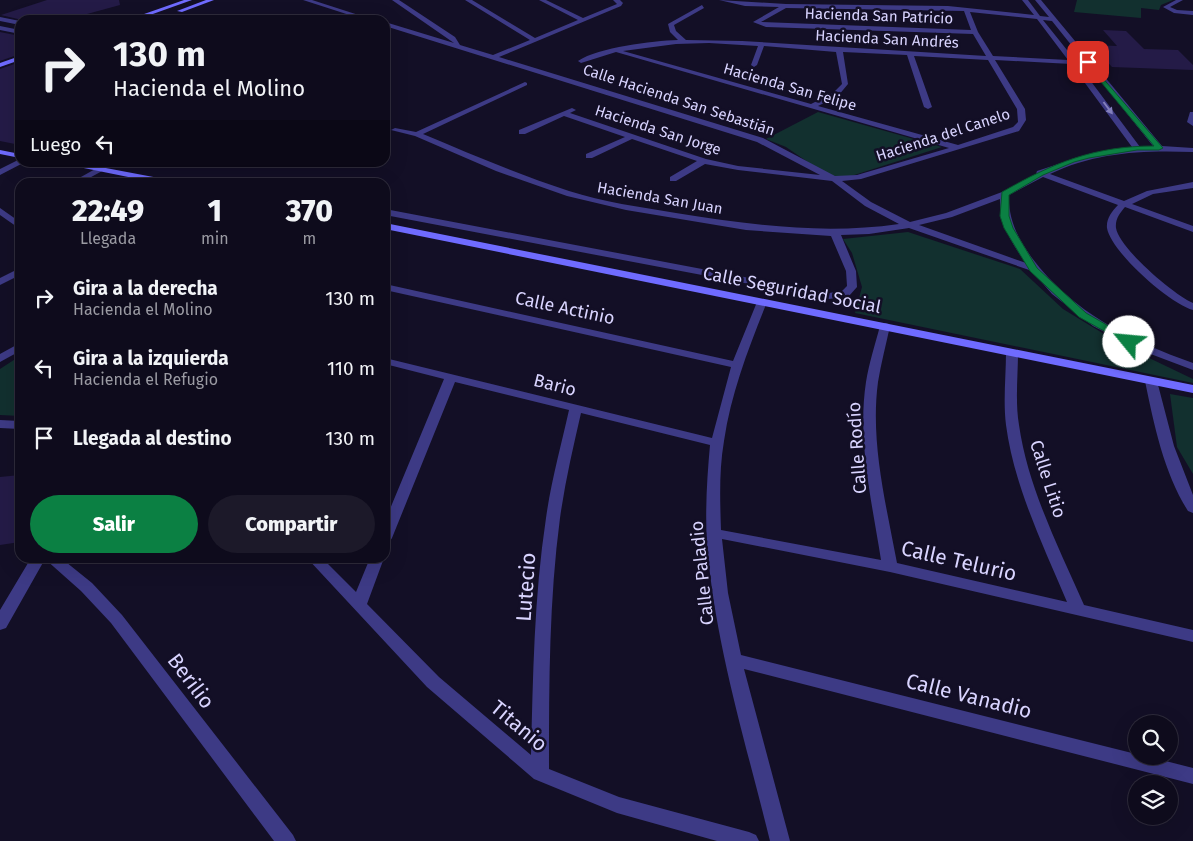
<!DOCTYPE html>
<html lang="es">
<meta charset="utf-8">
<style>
body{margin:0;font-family:"Fira Sans",sans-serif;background:#1c1929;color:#f1f3f6;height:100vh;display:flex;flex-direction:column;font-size:19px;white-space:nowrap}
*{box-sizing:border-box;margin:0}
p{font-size:16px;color:#9b9ba3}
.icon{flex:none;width:28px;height:28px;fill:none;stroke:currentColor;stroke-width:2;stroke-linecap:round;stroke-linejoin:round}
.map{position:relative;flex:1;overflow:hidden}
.sheet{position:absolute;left:15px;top:178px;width:375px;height:385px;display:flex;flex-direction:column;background:#0e0b1c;border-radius:15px;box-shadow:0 5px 20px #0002,0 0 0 1px #2e2b3b}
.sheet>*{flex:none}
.guide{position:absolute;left:15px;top:15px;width:375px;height:152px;border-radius:15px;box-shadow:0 5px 20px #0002,0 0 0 1px #2e2b3b;background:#0e0b1c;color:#f1f3f6;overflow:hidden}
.buttons{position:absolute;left:1128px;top:715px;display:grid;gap:10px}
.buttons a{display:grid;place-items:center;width:50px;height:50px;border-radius:50%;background:#0e0b1c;box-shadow:0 5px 20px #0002,0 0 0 1px #2e2b3b;font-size:25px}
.pin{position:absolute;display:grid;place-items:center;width:42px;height:42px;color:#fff;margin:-21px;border-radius:10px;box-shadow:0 2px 8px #0006}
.me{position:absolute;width:55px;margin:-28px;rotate:298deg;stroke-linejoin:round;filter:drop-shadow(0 0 4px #0008)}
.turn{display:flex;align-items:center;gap:18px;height:105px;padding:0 15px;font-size:22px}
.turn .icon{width:65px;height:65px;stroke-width:2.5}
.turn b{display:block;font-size:35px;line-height:42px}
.then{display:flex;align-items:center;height:48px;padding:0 15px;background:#0003;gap:10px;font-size:19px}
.eta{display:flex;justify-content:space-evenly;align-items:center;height:85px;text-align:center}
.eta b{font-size:30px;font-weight:800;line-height:35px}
.cta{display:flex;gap:10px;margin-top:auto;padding:10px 15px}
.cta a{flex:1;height:58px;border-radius:30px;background:#0b8043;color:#fff;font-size:20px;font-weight:800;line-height:58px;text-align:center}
.cta a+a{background:#1c1929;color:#f1f3f6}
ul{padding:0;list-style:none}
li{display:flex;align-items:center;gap:15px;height:70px;padding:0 15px}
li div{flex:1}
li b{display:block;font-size:19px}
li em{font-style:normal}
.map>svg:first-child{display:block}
</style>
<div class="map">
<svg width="1193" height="841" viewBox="0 0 1193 841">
<rect width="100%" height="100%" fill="#130f26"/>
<g fill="#12302f">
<polygon points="1077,0 1173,0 1161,5 1159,10 1141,8 1141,18 1074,12"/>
<polygon points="818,112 942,147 845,178 831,178 786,147 766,139"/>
<polygon points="908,232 1020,269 1063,309 1122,345 1193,379 1193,383 855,313 862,287 852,253 843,239"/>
<polygon points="20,356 20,416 0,415 0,369"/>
<polygon points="1170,394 1193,398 1193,474 1177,447"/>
</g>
<g fill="#241b47">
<polygon points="47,0 119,0 120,5 65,20 22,20 1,15"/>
<polygon points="1103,30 1126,31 1144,49 1178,50 1193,65 1193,70 1112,67 1092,45 1117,46"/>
<polygon points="0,32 20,36 20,54 0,61"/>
<polygon points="20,62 20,145 0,141 0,69"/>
<polygon points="20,475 20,542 0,545 0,477"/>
</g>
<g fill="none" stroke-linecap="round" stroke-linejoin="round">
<g fill="#3d3a85" fill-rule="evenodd">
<polygon points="303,0 312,0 374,20 365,20"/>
<path d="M392,0H399L455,37L460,45L493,55L530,40L465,0H472L535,38L578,20L539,0H546L583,18L617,4L613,0H620L623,3L621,6L499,57L763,138L835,176L857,175L949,148L616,52L581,63L578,61C599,47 652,41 678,40L670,32L668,24L702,5L704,8L674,25L676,31L686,40L742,41L986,56L973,34L766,27L753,22L779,7L745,6L719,0L786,4L948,6L1034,15L1022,0H1028L1040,16L1049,17L1035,0H1041L1162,146L1193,148V152C1144,150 1095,152 1050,174L1124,201L1147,191L1193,182V188L1153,194L1132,204L1193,226V232L1125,207C1120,213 1115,219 1116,228C1119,248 1174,295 1193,303V310C1170,304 1111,252 1107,228C1106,219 1112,211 1118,205L1043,177L1009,195C1008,219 1018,239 1032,258C1072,312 1131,341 1193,363V370L1140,350L1093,326L1052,294L1032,271L909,228L869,234L841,235L856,271L857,287L849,296L829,299L385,215V209L829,293L842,291L847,286L846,271L831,236L746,230L626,210L567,196L496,171L415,136L391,130L395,128L416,132L525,82L527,83V85L423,134C471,154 519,175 569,191C603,202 640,207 676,213C752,225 823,235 899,224L865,206L832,181L738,170L705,164L676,181H670V177L697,161L632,139L592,158H586V154L625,137L564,116L525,134H519V130L572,108L576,110L570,113L706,159L738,166L820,175L757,142L385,26V22L454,43ZM786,8L964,11L971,30L761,22ZM970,12L1037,19L1068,60L993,56L978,32ZM1043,20L1052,21L1084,61L1075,60ZM709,43L758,46L751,65L754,67L757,65L764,46L836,52L842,84L833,93L811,104L623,51L676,44ZM843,52L907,55L924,107L928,109L932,107L914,56L988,60L1017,109L1018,122L1013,127L958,145L818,106L838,96L848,84ZM995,60L1071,64L1132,147L1092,153L1037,171L1036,174L1002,192L946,213L910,222L871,202L842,181L861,179L1019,131L1026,120L1025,109ZM1078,64L1088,65L1153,146L1140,147ZM1000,199C999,223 1012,244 1026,263L919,225L952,217Z"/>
<polygon points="1176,0 1183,0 1170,7 1177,10 1193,11 1193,15 1174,13 1163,7"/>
<polygon points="0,17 20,21 20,25 0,21"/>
<polygon points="0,26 20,30 20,34 0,30"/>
<polygon points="1190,112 1193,112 1193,126 1187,122"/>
<polygon points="18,160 20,160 20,162 25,162 0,175 0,169"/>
<polygon points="97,168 104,170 82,182 72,182"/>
<polygon points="0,208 20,222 20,229 0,215"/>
<polygon points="20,268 20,275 0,285 0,278"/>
<path d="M385,284L733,361L757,302L758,300H766L767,302C749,347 731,393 724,441C719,470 720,500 721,530L881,560C872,502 857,441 866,382C869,363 875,345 880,326L885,323L889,324L890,326C886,345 881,363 878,382C870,442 886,504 897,563L1067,602C1043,545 1014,486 1006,425C1003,401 1006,376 1006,352L1008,350H1016L1018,352C1018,376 1015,401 1019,425C1028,488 1059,548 1084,605L1193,630V642L890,572L722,539L728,593L741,655L1136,754V756H1146L1193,768V784L744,669L790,841H770C746,743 715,645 707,544C705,511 707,478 710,445L581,413C573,448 565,482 560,518C549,601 549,685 549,769L619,797L749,832L756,835L759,841H717L617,813L534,779L427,687L307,558H322L356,592L370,558H384L367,604L439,677L531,755C533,676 534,597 546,518C551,482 561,446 569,410L455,382L392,538L390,541L385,543V521L444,379L385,364V358L712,438L731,367L385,290Z"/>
<polygon points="20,343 20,351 0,362 0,354"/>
<path d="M1151,377L1157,381L1174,446L1193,495V513L1188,511C1164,473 1154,425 1145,381Z"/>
<polygon points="0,420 20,421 20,429 0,428"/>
<polygon points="31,558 61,558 92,583 122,615 293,835 296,841 274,841 111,623 81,591 45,559 6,628 0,630 0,610"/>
</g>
<g fill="#6f6bff" fill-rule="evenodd">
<polygon points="184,0 192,0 136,20 127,20"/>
<polygon points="206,0 214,0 182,12 177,11"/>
<polygon points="20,56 20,60 0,67 0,63"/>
<polygon points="0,150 20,154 20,158 0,154"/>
<polygon points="54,162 74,162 164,179 168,182 153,182"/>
<polygon points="385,223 1193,385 1193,393 385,229"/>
</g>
</g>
<defs><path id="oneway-solid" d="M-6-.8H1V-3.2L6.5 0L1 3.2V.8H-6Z" transform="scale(1.25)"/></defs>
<use fill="#837fbc" href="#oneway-solid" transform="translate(1108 108) rotate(53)"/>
<path fill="#0b8043" stroke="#07532c" d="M1088,61L1163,148L1159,150H1137L1089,158L1074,162L1043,175L1009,195V216L1013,228L1037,268L1086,313L1133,340L1134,342L1129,345L1079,317L1030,271L1004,228L1000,216L1002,192C1053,163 1094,146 1154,146L1086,64Z"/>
<g text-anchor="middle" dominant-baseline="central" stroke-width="5" stroke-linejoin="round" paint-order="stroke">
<g font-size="15" fill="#d9d4ff" stroke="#130f26">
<text transform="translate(879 16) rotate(2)">Hacienda San Patricio</text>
<text transform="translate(887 39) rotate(3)">Hacienda San Andrés</text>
<text transform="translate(790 87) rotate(16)">Hacienda San Felipe</text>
<text transform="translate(679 100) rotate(18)">Calle Hacienda San Sebastián</text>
<text transform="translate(658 130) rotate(18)">Hacienda San Jorge</text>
<text transform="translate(943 135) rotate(-18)">Hacienda del Canelo</text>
<text transform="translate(660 198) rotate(10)">Hacienda San Juan</text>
</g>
<g font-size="18" fill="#d9d4ff" stroke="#130f26">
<text transform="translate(792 290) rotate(11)">Calle Seguridad Social</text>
<text transform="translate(565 308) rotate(12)">Calle Actinio</text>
<text transform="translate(555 385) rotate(14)">Bario</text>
<text transform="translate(857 448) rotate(-94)">Calle Rodío</text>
<text transform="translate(1048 479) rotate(72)">Calle Litio</text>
<text transform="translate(702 573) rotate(-96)">Calle Paladio</text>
</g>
<g font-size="21" fill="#d9d4ff" stroke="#130f26">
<text transform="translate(959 561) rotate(13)">Calle Telurio</text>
<text transform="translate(526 587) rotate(-86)">Lutecio</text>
<text transform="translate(191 681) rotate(53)">Berilio</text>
<text transform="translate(969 696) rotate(14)">Calle Vanadio</text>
<text transform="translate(519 726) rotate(40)">Titanio</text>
</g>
</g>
</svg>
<div class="buttons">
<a><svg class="icon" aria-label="search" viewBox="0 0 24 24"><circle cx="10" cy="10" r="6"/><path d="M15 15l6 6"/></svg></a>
<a><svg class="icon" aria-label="layers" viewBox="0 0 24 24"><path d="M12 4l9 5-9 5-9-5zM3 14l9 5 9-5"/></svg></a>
</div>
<div class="pin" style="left:1088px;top:62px;background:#d93025"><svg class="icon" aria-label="arrive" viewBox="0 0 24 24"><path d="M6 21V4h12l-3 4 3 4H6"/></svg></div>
<svg class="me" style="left:1129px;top:342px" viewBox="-20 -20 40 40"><circle r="19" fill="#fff"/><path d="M0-13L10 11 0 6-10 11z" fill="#0b8043"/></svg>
<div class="guide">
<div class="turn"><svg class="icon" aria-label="right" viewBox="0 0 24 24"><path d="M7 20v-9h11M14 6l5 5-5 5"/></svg><div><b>130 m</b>Hacienda el Molino</div></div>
<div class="then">Luego<svg class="icon" aria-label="left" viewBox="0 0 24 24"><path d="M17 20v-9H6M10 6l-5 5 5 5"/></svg></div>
</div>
<section class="sheet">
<div class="eta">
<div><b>22:49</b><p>Llegada</p></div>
<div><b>1</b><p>min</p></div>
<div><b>370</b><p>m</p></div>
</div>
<ul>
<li><svg class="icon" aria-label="right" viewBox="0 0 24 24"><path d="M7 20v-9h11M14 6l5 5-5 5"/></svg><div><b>Gira a la derecha</b><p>Hacienda el Molino</p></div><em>130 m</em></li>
<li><svg class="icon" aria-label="left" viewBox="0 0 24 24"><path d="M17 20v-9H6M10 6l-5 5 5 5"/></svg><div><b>Gira a la izquierda</b><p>Hacienda el Refugio</p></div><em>110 m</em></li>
<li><svg class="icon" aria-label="arrive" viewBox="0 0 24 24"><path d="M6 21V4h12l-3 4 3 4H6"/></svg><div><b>Llegada al destino</b></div><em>130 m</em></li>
</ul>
<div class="cta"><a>Salir</a><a>Compartir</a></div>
</section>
</div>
